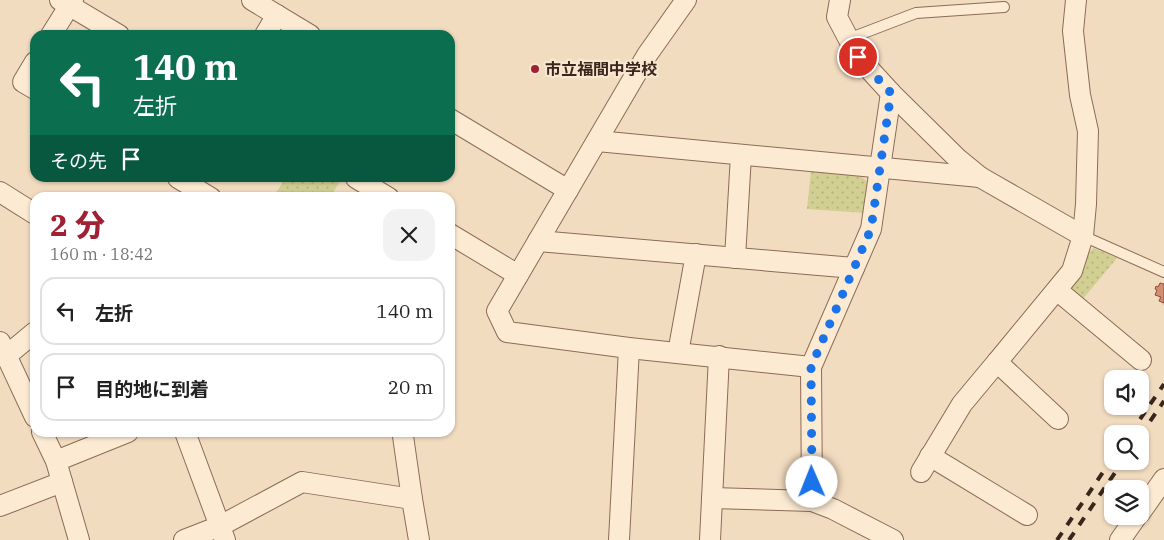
<!DOCTYPE html>
<html lang="ja">
<meta charset="utf-8">
<style>
body{margin:0;font-family:"IBM Plex Serif","Noto Sans JP",serif;background:#f2f2f2;color:#222;height:100vh;display:flex;flex-direction:column;font-size:19px;white-space:nowrap}
*{box-sizing:border-box;margin:0}
p{font-size:16px;color:#767676}
.icon{flex:none;width:28px;height:28px;fill:none;stroke:currentColor;stroke-width:2;stroke-linecap:round;stroke-linejoin:round}
.map{position:relative;flex:1;overflow:hidden}
.panel{position:absolute;left:30px;top:192px;width:425px;height:245px;display:flex;flex-direction:column;background:#fff;border-radius:15px;box-shadow:0 1px 4px #0004}
.panel>*{flex:none}
.top-card{position:absolute;left:30px;top:30px;width:425px;height:152px;border-radius:15px;box-shadow:0 1px 4px #0004;background:#0b6e4f;color:#fff;overflow:hidden}
.buttons{position:absolute;left:1104px;top:370px;display:grid;gap:10px}
.buttons a{display:grid;place-items:center;width:45px;height:45px;border-radius:10px;background:#fff;box-shadow:0 1px 4px #0004;font-size:25px}
.pin{position:absolute;display:grid;place-items:center;width:42px;height:42px;color:#fff;margin:-21px;border:2px solid #fff;border-radius:50%;box-shadow:0 1px 5px #0007}
.me{position:absolute;width:55px;margin:-28px;rotate:359deg;stroke-linejoin:round;filter:drop-shadow(0 0 4px #0008)}
.turn{display:flex;align-items:center;gap:18px;height:105px;padding:0 20px;font-size:22px}
.turn .icon{width:65px;height:65px;stroke-width:2.5}
.turn b{display:block;font-size:35px;line-height:42px}
.then{display:flex;align-items:center;height:48px;padding:0 20px;background:#0003;gap:10px;font-size:19px}
.round{display:grid;place-items:center;flex:none;width:52px;height:52px;border-radius:15px;background:#f2f2f2}
.headline{display:flex;align-items:center;justify-content:space-between;height:85px;padding:0 20px}
h1{font-size:30px;font-weight:800;line-height:38px;color:#a12033}
ul{padding:0;list-style:none}
li{display:flex;align-items:center;gap:15px;height:68px;margin:0 10px 8px;padding:0 10px;border:2px solid #e0e0e0;border-radius:15px}
li div{flex:1}
li b{display:block;font-size:19px}
li em{font-style:normal}
.map>svg:first-child{display:block}
</style>
<div class="map">
<svg width="1164" height="540" viewBox="0 0 1164 540">
<defs>
<pattern id="green-dots" width="8" height="8" patternUnits="userSpaceOnUse" patternTransform="scale(1.25)"><rect width="8" height="8" fill="#d1cf92"/><path d="M2 2h.1M6 6h.1" fill="none" stroke="#b4b27d" stroke-width="1.8" stroke-linecap="round"/></pattern>
<filter id="shadow"><feDropShadow dx="4.5" dy="4.5" stdDeviation="1" flood-color="#0004"/></filter>
</defs>
<rect width="100%" height="100%" fill="#f2dcbf"/>
<g fill="url(#green-dots)">
<polygon points="811,171 862,177 869,183 866,213 807,209"/>
<polygon points="286,178 338,178 341,180 330,197 273,197"/>
<polygon points="1094,248 1117,258 1082,300 1070,291 1071,287 1083,272 1088,253"/>
</g>
<polygon fill="#d38d72" stroke="#8e4f39" filter="url(#shadow)" points="1160,283 1164,284 1164,303 1159,301 1161,297 1155,295 1157,290 1155,289 1156,286 1158,287"/>
<g fill="none" stroke-linecap="round" stroke-linejoin="round">
<defs>
<g id="lane">
<polyline points="848,39 916,13 1004,7"/>
<polyline points="1083,236 1164,272"/>
</g>
<g id="street">
<polyline points="60,0 119,35"/>
<polyline points="252,0 310,35"/>
<polyline points="686,0 647,55 497,311 507,332 629,348 811,367 871,229 891,93"/>
<polyline points="840,0 837,17 858,57 891,93 958,159 980,177 1083,236"/>
<polyline points="51,35 73,0"/>
<polyline points="265,35 277,15"/>
<polyline points="35,62 23,82 35,89"/>
<polyline points="450,119 568,190"/>
<polyline points="597,141 980,177"/>
<polyline points="178,178 211,198"/>
<polyline points="356,178 389,198"/>
<polyline points="0,192 35,214"/>
<polyline points="450,234 518,275"/>
<polyline points="538,241 854,268"/>
<polyline points="735,258 741,155"/>
<polyline points="1058,291 1141,360"/>
<polyline points="0,342 35,417"/>
<polyline points="678,353 696,254"/>
<polyline points="6,356 35,332"/>
<polyline points="811,367 812,501"/>
<polyline points="1058,419 997,362 1072,271 1083,236 1086,204 1088,131 1080,95 1073,31 1076,0"/>
<polyline points="42,432 56,461 79,540"/>
<polyline points="185,432 225,540"/>
<polyline points="403,436 412,499"/>
<polyline points="930,456 1027,515"/>
<polyline points="56,461 128,432"/>
<polyline points="921,472 962,404 997,362"/>
<polyline points="712,498 812,501 833,509 893,540"/>
<polyline points="0,506 62,482"/>
<polyline points="1140,513 1164,479"/>
<polyline points="184,540 220,526 302,482 412,499 419,540"/>
<polyline points="619,540 629,348"/>
<polyline points="710,540 719,356"/>
<polyline points="1120,540 1137,516"/>
</g>
</defs>
<use href="#lane" stroke="#8c6b56" stroke-width="12"/>
<use href="#street" stroke="#8c6b56" stroke-width="22"/>
<use href="#lane" stroke="#fcead3" stroke-width="10"/>
<use href="#street" stroke="#fcead3" stroke-width="20"/>
<g stroke="#3a261c" stroke-width="4" stroke-dasharray="9 9" stroke-linecap="butt">
<polyline points="1130,434 1164,384"/>
<polyline points="1140,436 1164,401"/>
<polyline points="1057,540 1112,459"/>
<polyline points="1069,540 1123,461"/>
</g>
</g>
<g fill="none" stroke-linecap="round" stroke-linejoin="round">
<polyline stroke="#1a73e8" stroke-width="9" stroke-dasharray="0 16.2" points="812,482 811,367 871,229 891,93 858,57"/>
</g>
<circle fill="#a12033" stroke="#f8e7d0" stroke-width="2" cx="535" cy="69" r="5"/>
<g text-anchor="middle" dominant-baseline="central" stroke-width="4.5" stroke-linejoin="round" paint-order="stroke">
<g font-size="16" font-weight="bold" fill="#3a261c" stroke="#f8e7d0" text-anchor="start">
<text x="545" y="69">市立福間中学校</text>
</g>
</g>
</svg>
<div class="buttons">
<a><svg class="icon" aria-label="sound" viewBox="0 0 24 24"><path d="M4 9h4l5-4v14l-5-4H4zM17 9q2 3 0 6"/></svg></a>
<a><svg class="icon" aria-label="search" viewBox="0 0 24 24"><circle cx="10" cy="10" r="6"/><path d="M15 15l6 6"/></svg></a>
<a><svg class="icon" aria-label="layers" viewBox="0 0 24 24"><path d="M12 4l9 5-9 5-9-5zM3 14l9 5 9-5"/></svg></a>
</div>
<div class="pin" style="left:858px;top:57px;background:#d93025"><svg class="icon" aria-label="arrive" viewBox="0 0 24 24"><path d="M6 21V4h12l-3 4 3 4H6"/></svg></div>
<svg class="me" style="left:812px;top:482px" viewBox="-20 -20 40 40"><circle r="19" fill="#fff"/><path d="M0-13L10 11 0 6-10 11z" fill="#1a73e8"/></svg>
<div class="top-card">
<div class="turn"><svg class="icon" aria-label="left" viewBox="0 0 24 24"><path d="M17 20v-9H6M10 6l-5 5 5 5"/></svg><div><b>140 m</b>左折</div></div>
<div class="then">その先<svg class="icon" aria-label="arrive" viewBox="0 0 24 24"><path d="M6 21V4h12l-3 4 3 4H6"/></svg></div>
</div>
<section class="panel">
<div class="headline"><div><h1>2 分</h1><p>160 m · 18:42</p></div><a class="round"><svg class="icon" aria-label="close" viewBox="0 0 24 24"><path d="M6 6l12 12M18 6L6 18"/></svg></a></div>
<ul>
<li><svg class="icon" aria-label="left" viewBox="0 0 24 24"><path d="M17 20v-9H6M10 6l-5 5 5 5"/></svg><div><b>左折</b></div><em>140 m</em></li>
<li><svg class="icon" aria-label="arrive" viewBox="0 0 24 24"><path d="M6 21V4h12l-3 4 3 4H6"/></svg><div><b>目的地に到着</b></div><em>20 m</em></li>
</ul>
</section>
</div>
